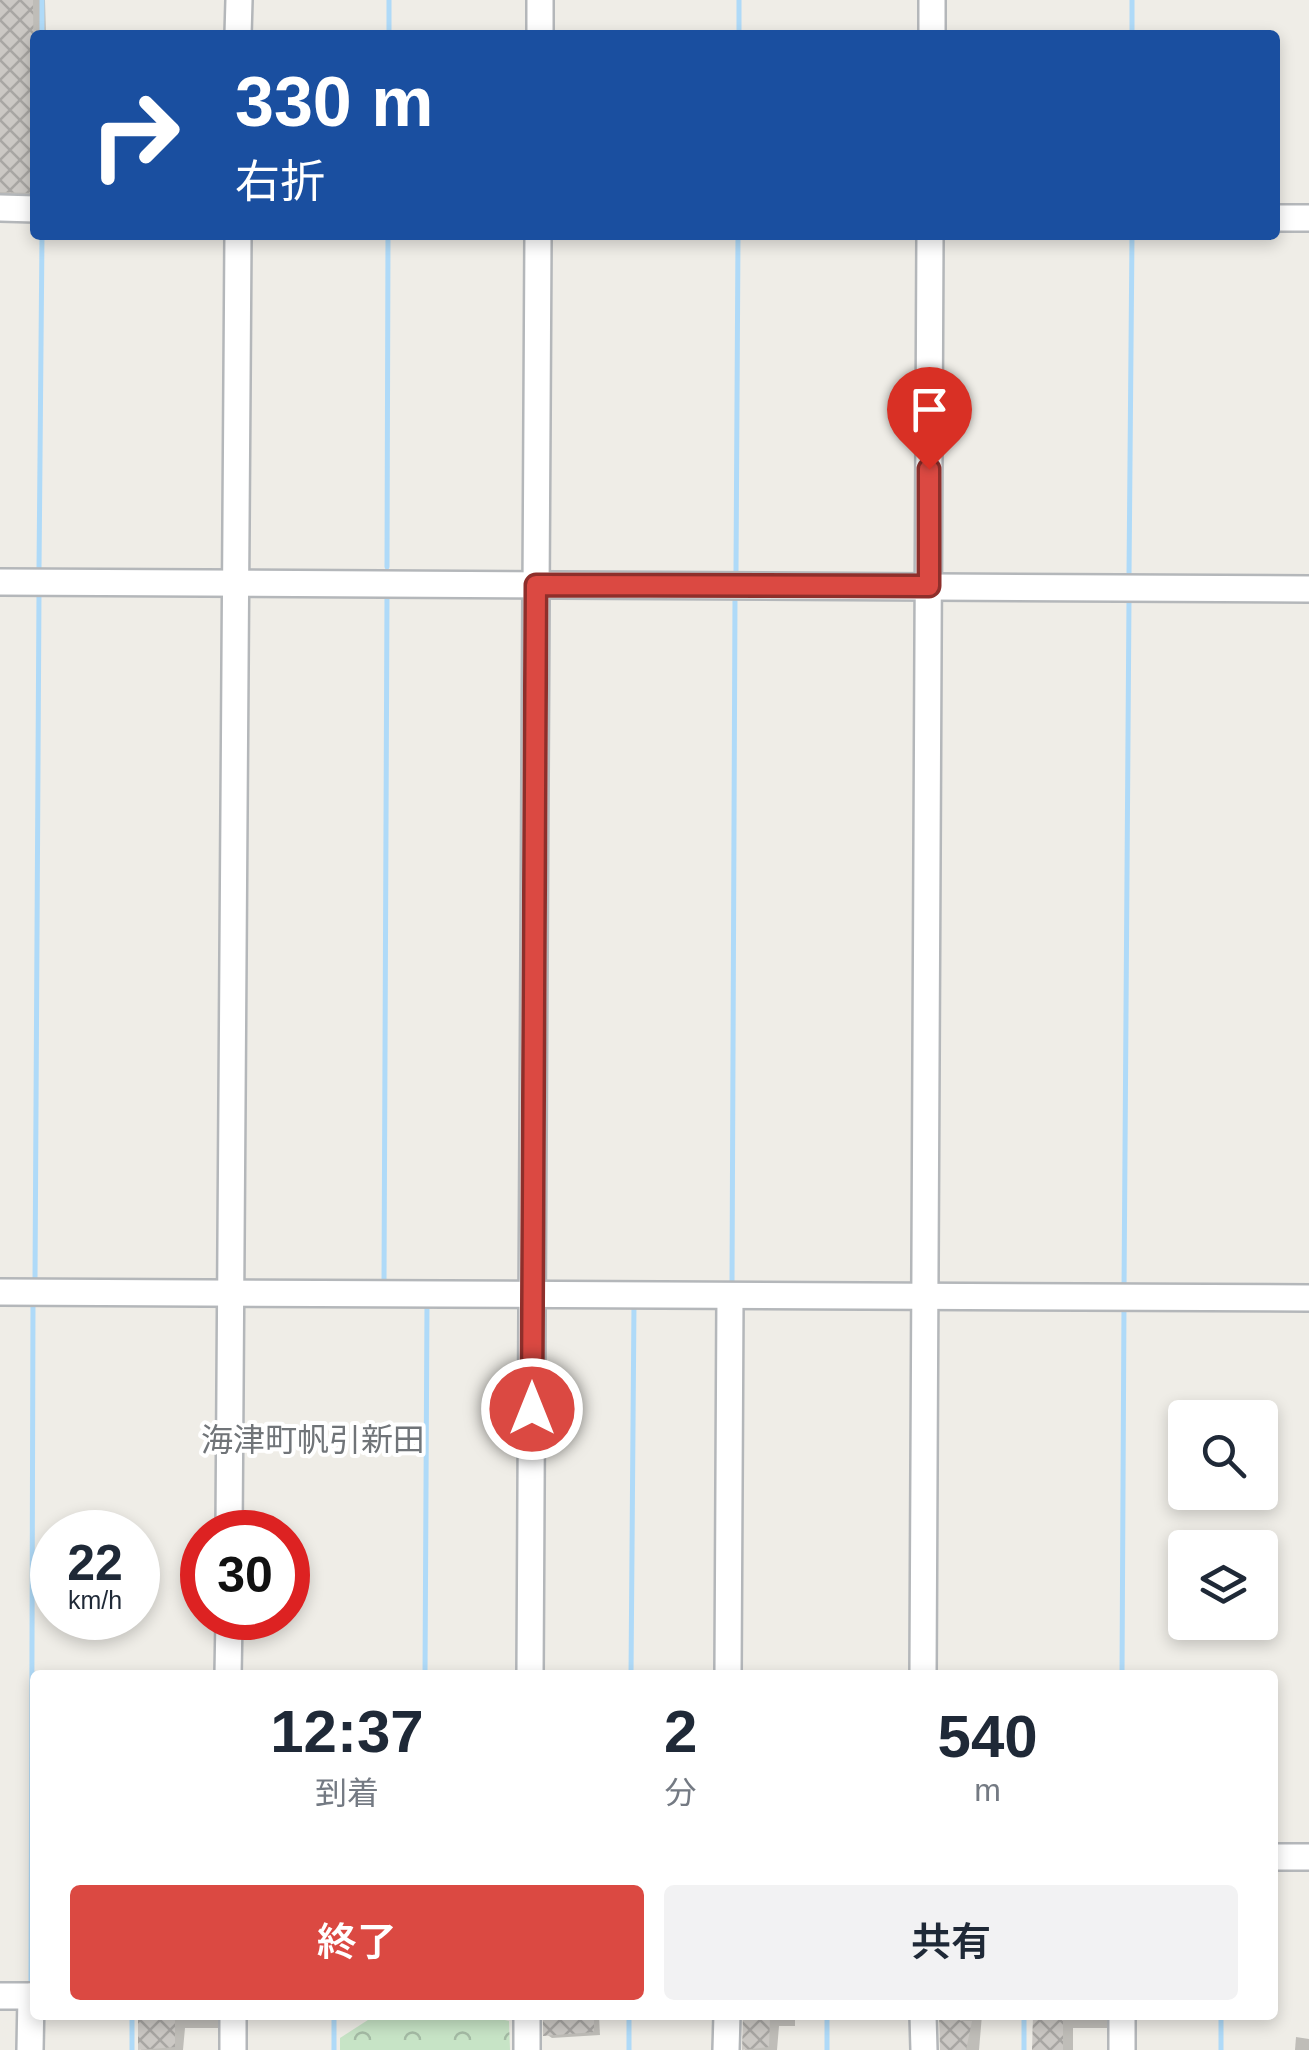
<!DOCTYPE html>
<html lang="ja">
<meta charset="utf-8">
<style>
body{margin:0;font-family:Helvetica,"Noto Sans JP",sans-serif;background:#f2f2f3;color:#1f2937;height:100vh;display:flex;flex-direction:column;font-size:38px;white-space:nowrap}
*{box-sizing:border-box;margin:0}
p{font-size:32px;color:#747a83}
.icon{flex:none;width:55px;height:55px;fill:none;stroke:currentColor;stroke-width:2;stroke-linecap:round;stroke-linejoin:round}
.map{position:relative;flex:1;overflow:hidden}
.side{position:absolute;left:30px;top:1670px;width:1248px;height:350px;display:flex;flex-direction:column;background:#fff;border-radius:10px;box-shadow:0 5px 15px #0003}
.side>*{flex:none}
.top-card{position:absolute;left:30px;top:30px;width:1250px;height:210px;border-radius:10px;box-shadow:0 5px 15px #0003;background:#1a4fa0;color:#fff;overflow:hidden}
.controls{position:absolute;left:1168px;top:1400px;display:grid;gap:20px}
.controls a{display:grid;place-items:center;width:110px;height:110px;border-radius:10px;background:#fff;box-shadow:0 5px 15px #0003;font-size:50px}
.speed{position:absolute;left:30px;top:1510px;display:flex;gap:20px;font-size:50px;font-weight:700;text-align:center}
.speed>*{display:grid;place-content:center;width:130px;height:130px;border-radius:50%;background:#fff;box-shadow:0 5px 15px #0003;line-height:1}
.speed small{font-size:25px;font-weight:400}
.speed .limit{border:15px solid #d22;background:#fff;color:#111}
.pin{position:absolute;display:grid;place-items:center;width:85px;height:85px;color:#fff;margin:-102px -42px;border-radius:50% 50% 50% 0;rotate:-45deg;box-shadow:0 0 10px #0007}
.pin .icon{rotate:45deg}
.me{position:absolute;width:110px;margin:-55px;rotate:0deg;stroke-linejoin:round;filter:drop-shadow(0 0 8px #0008)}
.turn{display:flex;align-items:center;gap:35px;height:210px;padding:0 40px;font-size:45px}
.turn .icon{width:130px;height:130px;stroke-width:2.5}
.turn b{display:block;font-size:70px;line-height:85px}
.eta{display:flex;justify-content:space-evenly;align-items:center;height:170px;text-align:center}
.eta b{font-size:60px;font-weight:600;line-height:70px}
.cta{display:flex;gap:20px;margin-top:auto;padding:20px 40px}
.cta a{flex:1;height:115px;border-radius:10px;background:#db4942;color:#fff;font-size:40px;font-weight:600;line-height:115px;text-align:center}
.cta a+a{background:#f2f2f3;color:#1f2937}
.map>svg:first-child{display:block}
</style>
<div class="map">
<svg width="1309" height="2050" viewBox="0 0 1309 2050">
<defs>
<pattern id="forest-crowns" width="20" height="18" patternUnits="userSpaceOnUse" patternTransform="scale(2.5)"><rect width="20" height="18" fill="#c7e4c6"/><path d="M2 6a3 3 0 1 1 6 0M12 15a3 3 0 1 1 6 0" fill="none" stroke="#a5bca5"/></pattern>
<pattern id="building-cross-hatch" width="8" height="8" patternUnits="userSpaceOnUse" patternTransform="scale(2.5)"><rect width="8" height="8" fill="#cbc8c4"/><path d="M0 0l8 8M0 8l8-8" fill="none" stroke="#a8a6a3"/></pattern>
</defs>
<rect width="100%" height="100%" fill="#efede7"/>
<polygon fill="url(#forest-crowns)" points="386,2015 482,2015 509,2021 510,2050 340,2050 340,2038 371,2018"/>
<g fill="#0003">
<polygon points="0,0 45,0 46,35 35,35 35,198 0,203"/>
<polygon points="141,2015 225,2015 225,2028 185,2028 183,2050 141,2050"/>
<polygon points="544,2015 599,2015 600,2035 552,2038 546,2034"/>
<polygon points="746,2015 795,2015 795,2026 779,2026 777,2050 745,2050"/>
<polygon points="940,2015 982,2015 979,2050 940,2050"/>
<polygon points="1035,2015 1108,2015 1108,2028 1073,2028 1073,2050 1035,2050"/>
<polygon points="1296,2037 1309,2039 1309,2050 1295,2050"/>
</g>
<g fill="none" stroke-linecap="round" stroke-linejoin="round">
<g stroke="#afdaf8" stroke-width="5">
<polyline points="42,35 42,0"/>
<polyline points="389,35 389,0"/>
<polyline points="739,35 739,0"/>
<polyline points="1132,35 1132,0"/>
<polyline points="387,567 388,235"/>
<polyline points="39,570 42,235"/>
<polyline points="736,572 738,235"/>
<polyline points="1129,575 1132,235"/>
<polyline points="35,1280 39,593"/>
<polyline points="384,1282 387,596"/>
<polyline points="732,1284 735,597"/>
<polyline points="1124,1291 1129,599"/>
<polyline points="425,1675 427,1303"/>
<polyline points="631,1675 634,1303"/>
<polyline points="1122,1675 1124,1304"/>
<polyline points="31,1986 33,1300"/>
<polyline points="132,2015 132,2050"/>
<polyline points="334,2015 334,2050"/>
<polyline points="827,2015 827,2050"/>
<polyline points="1024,2015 1024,2050"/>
<polyline points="1221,2015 1221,2050"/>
<polyline points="629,2050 629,2015"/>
</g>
</g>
<g fill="url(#building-cross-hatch)">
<polygon points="0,0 33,0 35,193 0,192"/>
<polygon points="138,2015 175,2015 175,2047 138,2050"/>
<polygon points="543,2015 594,2015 594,2032 543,2036"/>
<polygon points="743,2015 770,2015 769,2047 742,2050"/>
<polygon points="939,2015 961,2015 960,2021 972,2021 966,2050 940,2050"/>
<polygon points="1033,2015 1063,2015 1063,2050 1032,2050"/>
</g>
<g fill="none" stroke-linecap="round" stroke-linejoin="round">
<defs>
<g id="minor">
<polyline points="238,35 239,0"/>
<polyline points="540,35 540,0"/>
<polyline points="932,35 932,0"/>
<polyline points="0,208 35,209"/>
<polyline points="1275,218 1309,218"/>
<polyline points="0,582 1309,589"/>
<polyline points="0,1292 1309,1298"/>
<polyline points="229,1532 238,235"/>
<polyline points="228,1675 229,1618"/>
<polyline points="530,1675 538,235"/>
<polyline points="728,1675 730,1296"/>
<polyline points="923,1675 930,235"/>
<polyline points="1272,1857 1309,1857"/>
<polyline points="0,1996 35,1996"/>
<polyline points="923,2015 924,2050"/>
<polyline points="30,2050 31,1996"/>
<polyline points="233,2050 233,2015"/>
<polyline points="527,2050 527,2015"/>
<polyline points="726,2050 727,2015"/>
<polyline points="1122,2050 1122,2015"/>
</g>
</defs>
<use href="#minor" stroke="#b4b7ba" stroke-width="30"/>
<use href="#minor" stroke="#fff" stroke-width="25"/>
</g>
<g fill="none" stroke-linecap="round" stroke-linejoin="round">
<defs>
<polyline id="route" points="532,1409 536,585 929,586 929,469"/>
</defs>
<use href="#route" stroke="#8e2f2b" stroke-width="25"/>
<use href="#route" stroke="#db4942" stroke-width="18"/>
</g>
<g text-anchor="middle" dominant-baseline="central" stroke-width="8" stroke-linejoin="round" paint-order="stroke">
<g font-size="32" fill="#707478" stroke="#fff">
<text x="313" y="1440">海津町帆引新田</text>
</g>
</g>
</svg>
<div class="controls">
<a><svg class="icon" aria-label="search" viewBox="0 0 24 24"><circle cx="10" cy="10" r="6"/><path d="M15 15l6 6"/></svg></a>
<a><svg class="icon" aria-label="layers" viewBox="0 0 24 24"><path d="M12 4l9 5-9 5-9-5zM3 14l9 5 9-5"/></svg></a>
</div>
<div class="speed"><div>22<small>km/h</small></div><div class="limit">30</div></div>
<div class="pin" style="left:929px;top:469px;background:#d93025"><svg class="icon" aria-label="arrive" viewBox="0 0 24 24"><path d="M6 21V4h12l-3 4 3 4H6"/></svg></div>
<svg class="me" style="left:532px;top:1409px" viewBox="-20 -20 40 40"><circle r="17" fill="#db4942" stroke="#fff" stroke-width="3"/><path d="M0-11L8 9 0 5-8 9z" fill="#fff"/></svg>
<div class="top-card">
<div class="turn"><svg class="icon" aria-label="right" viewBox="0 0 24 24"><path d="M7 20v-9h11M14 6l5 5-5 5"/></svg><div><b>330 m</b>右折</div></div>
</div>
<section class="side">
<div class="eta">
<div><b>12:37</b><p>到着</p></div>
<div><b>2</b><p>分</p></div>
<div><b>540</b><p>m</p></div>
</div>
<div class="cta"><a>終了</a><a>共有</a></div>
</section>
</div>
